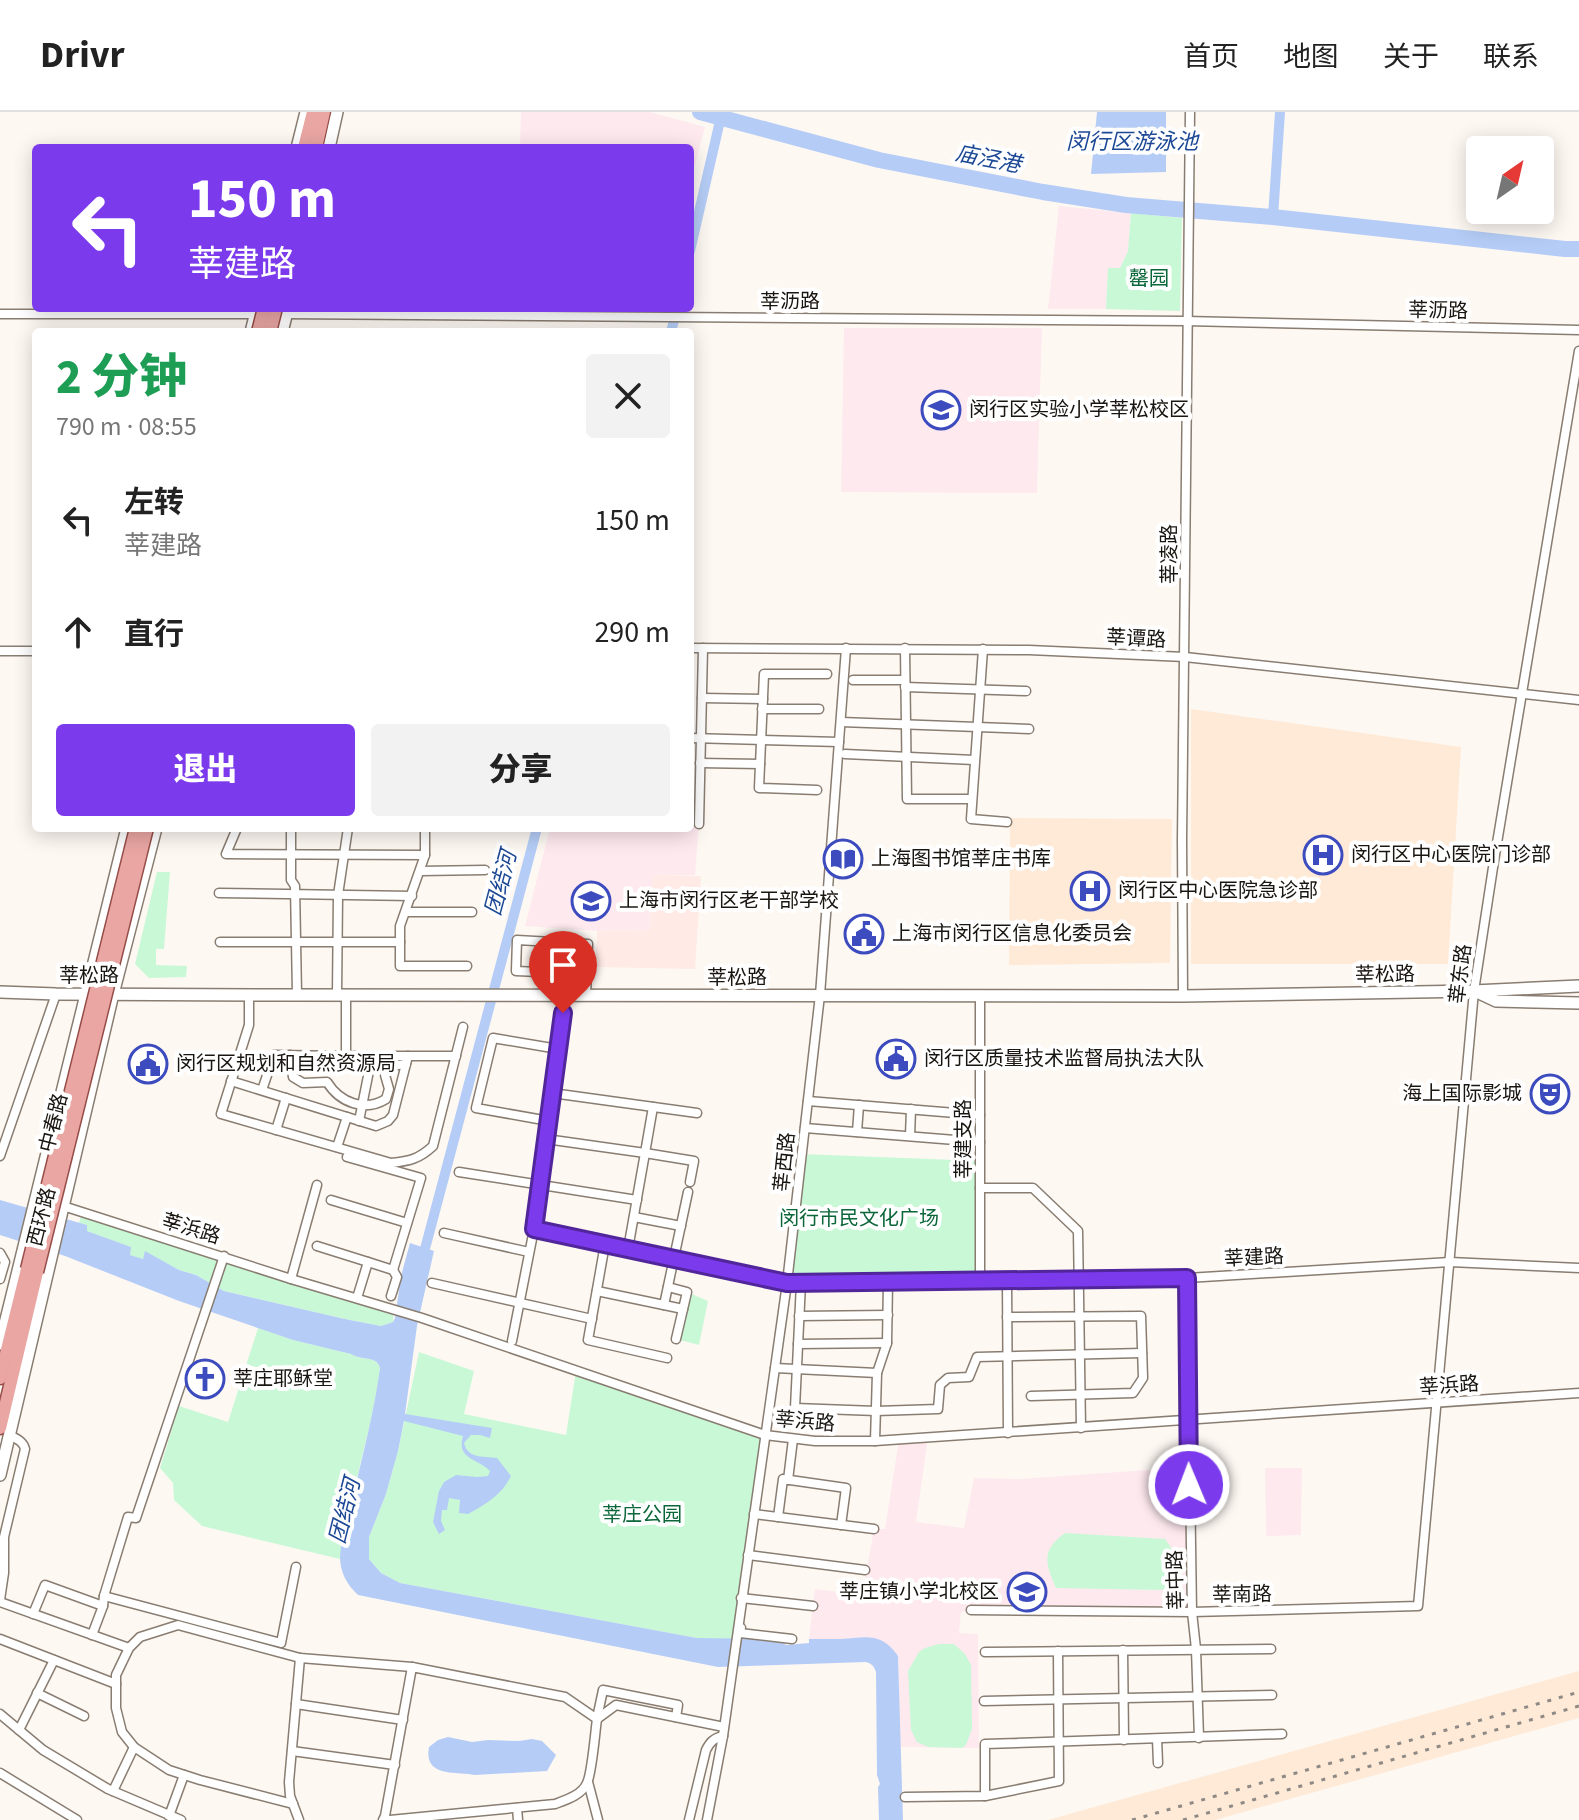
<!DOCTYPE html>
<html lang="zh">
<meta charset="utf-8">
<style>
body{margin:0;font-family:"Source Sans 3","Noto Sans SC",sans-serif;background:#f2f2f2;color:#222;height:100vh;display:flex;flex-direction:column;font-size:30px;white-space:nowrap}
*{box-sizing:border-box;margin:0}
p{font-size:26px;color:#767676}
.icon{flex:none;width:44px;height:44px;fill:none;stroke:currentColor;stroke-width:2;stroke-linecap:round;stroke-linejoin:round}
.map{position:relative;flex:1;overflow:hidden}
.side{position:absolute;left:32px;top:216px;width:662px;height:504px;display:flex;flex-direction:column;background:#fff;border-radius:8px;box-shadow:0 4px 20px #0003}
.side>*{flex:none}
.top-card{position:absolute;left:32px;top:32px;width:662px;height:168px;border-radius:8px;box-shadow:0 4px 20px #0003;background:#7c3aed;color:#fff;overflow:hidden}
.needle{width:52px;rotate:34deg}
.fabs{position:absolute;left:1466px;top:24px;display:grid;gap:16px}
.fabs a{display:grid;place-items:center;width:88px;height:88px;border-radius:8px;background:#fff;box-shadow:0 4px 20px #0003;font-size:40px}
.pin{position:absolute;display:grid;place-items:center;width:68px;height:68px;color:#fff;margin:-82px -34px;border-radius:50% 50% 50% 0;rotate:-45deg;box-shadow:0 0 8px #0007}
.pin .icon{rotate:45deg}
.me{position:absolute;width:88px;margin:-44px;rotate:359deg;stroke-linejoin:round;filter:drop-shadow(0 0 6px #0008)}
.turn{display:flex;align-items:center;gap:28px;height:168px;padding:0 24px;font-size:36px}
.turn .icon{width:104px;height:104px;stroke-width:2.5}
.turn b{display:block;font-size:56px;line-height:68px}
.round{display:grid;place-items:center;flex:none;width:84px;height:84px;border-radius:8px;background:#f2f2f2}
.overview{display:flex;align-items:center;justify-content:space-between;height:136px;padding:0 24px}
h1{font-size:48px;font-weight:800;line-height:60px;color:#1e9e55}
.primary-button{display:flex;gap:16px;margin-top:auto;padding:16px 24px}
.primary-button a{flex:1;height:92px;border-radius:8px;background:#7c3aed;color:#fff;font-size:32px;font-weight:800;line-height:92px;text-align:center}
.primary-button a+a{background:#f2f2f2;color:#222}
ul{padding:0;list-style:none}
li{display:flex;align-items:center;gap:24px;height:112px;padding:0 24px}
li div{flex:1}
li b{display:block;font-size:30px}
li em{font-style:normal}
header{display:flex;align-items:center;gap:48px;box-sizing:border-box;height:112px;padding:0 40px;background:#fff;border-bottom:2px solid #e0e0e0}
header strong{font-size:38px}
nav{display:flex;gap:44px;margin-inline-start:auto;font-size:28px}
.map>svg:first-child{display:block}
</style>
<header>
<strong>Drivr</strong>
<nav><a>首页</a><a>地图</a><a>关于</a><a>联系</a></nav>
</header>
<div class="map">
<svg width="1579" height="1708" viewBox="0 0 1579 1708">
<rect width="100%" height="100%" fill="#fef8f3"/>
<polygon fill="#ffeae6" points="653,763 701,764 695,857 596,855 597,819 650,818"/>
<g fill="#feead7">
<polygon points="1191,597 1461,635 1448,852 1191,852"/>
<polygon points="1010,706 1172,707 1170,851 1009,853"/>
<polygon points="1579,1559 1579,1606 1215,1708 1048,1708"/>
</g>
<g fill="#fee9ef">
<polygon points="521,0 650,0 705,15 690,71 690,36 520,36"/>
<polygon points="1059,94 1131,101 1128,139 1120,156 1108,156 1106,197 1048,197"/>
<polygon points="844,216 1042,216 1037,381 841,380"/>
<polygon points="690,712 699,712 695,763 653,763 650,818 597,819 525,814 550,716 690,716"/>
<polygon points="928,1326 916,1410 964,1416 974,1366 1021,1367 1189,1355 1192,1500 971,1498 961,1500 959,1521 978,1522 979,1636 900,1635 898,1544 839,1527 809,1527 815,1477 862,1483 874,1417 885,1417 899,1328"/>
<polygon points="1265,1356 1302,1356 1301,1423 1266,1424"/>
</g>
<g fill="#c9f8d7">
<polygon points="1131,101 1182,106 1180,199 1106,197 1108,156 1120,156 1128,139"/>
<polygon points="157,760 170,760 164,837 156,837 156,853 187,854 186,865 149,866 135,852"/>
<polygon points="802,1042 980,1049 980,1170 787,1171"/>
<polygon points="82,1100 394,1197 393,1210 381,1214 345,1207 224,1179 196,1163 179,1158 146,1140 143,1147 129,1143 130,1135 87,1119 87,1113 79,1111"/>
<polygon points="687,1180 708,1189 699,1233 676,1227"/>
<path d="M258,1216L293,1228L351,1242C361,1249 377,1243 380,1256C372,1321 349,1383 340,1447L202,1414L174,1388L173,1371L160,1356L179,1294L228,1310Z"/>
<polygon points="419,1240 474,1259 464,1302 566,1323 576,1259 765,1323 736,1527 697,1526 400,1471 381,1461 369,1447 369,1425 386,1382 398,1339"/>
<path d="M1065,1421L1165,1427C1180,1446 1181,1462 1163,1478L1056,1476C1046,1452 1040,1439 1065,1421Z"/>
<polygon points="939,1532 954,1532 965,1542 971,1553 972,1617 966,1633 962,1636 928,1635 917,1630 911,1618 908,1559 919,1540 925,1536"/>
</g>
<g fill="#b5cdf6">
<polygon points="1097,0 1166,0 1166,60 1091,62"/>
<path d="M0,1088L87,1113V1119L131,1135L130,1143L143,1147L145,1139L179,1158L196,1163L224,1179L345,1207L381,1214L393,1210L395,1206L401,1164L410,1131L434,1139L417,1214L405,1302L492,1316L490,1326L480,1323H471L464,1331C468,1347 483,1344 497,1346L511,1364C502,1383 486,1392 468,1402L459,1401L460,1388L449,1386L447,1398H442L441,1409L445,1418L439,1422L433,1410L439,1379L444,1370L456,1363L477,1365L488,1364L490,1359C478,1346 456,1348 463,1324L404,1309L398,1339L386,1382L369,1425V1447L381,1461L400,1471L697,1526L778,1527L786,1533L809,1531V1527C820,1527 830,1527 841,1527C866,1525 882,1520 898,1544L903,1708H879L878,1675L880,1672L877,1663L876,1560C874,1554 872,1552 866,1550L718,1555L358,1483C347,1473 340,1460 340,1445C341,1425 348,1404 353,1384C363,1342 374,1300 380,1256C377,1243 361,1249 351,1242L293,1228L179,1189L65,1144L0,1123Z"/>
<path d="M448,1625L472,1630L488,1628L519,1629L532,1627L542,1629L556,1643L547,1659L475,1663C457,1659 423,1666 429,1635L438,1628Z"/>
</g>
<g fill="none" stroke-linecap="round" stroke-linejoin="round">
<g stroke="#b5cdf6" stroke-width="10">
<polyline points="1273,105 1280,0"/>
<polyline points="690,139 722,0"/>
<polyline points="671,220 677,196"/>
<polyline points="422,1148 537,716"/>
</g>
<polyline stroke="#b5cdf6" stroke-width="16" points="700,0 879,48 1043,80 1126,93 1273,105 1565,137 1579,137"/>
<defs>
<g id="street">
<polyline points="0,202 259,202"/>
<polyline points="285,202 1186,209 1579,218"/>
<polyline points="690,536 1029,538 1185,545 1579,588"/>
<polyline points="905,536 907,687 971,687"/>
<polyline points="983,537 971,707 1007,710"/>
<polyline points="0,539 36,539"/>
<polyline points="853,568 905,568"/>
<polyline points="905,575 1026,579"/>
<polyline points="702,586 763,587"/>
<polyline points="762,597 819,597"/>
<polyline points="841,610 1029,617"/>
<polyline points="690,626 839,630"/>
<polyline points="845,642 974,648"/>
<polyline points="700,651 760,652"/>
<polyline points="817,678 759,676 764,562 827,562"/>
<polyline points="699,712 703,536"/>
<polyline points="237,716 226,742 425,743"/>
<polyline points="291,716 291,768 295,774 297,883"/>
<polyline points="425,716 425,743 400,814 400,854 467,854"/>
<polyline points="420,759 485,758"/>
<polyline points="219,781 412,784"/>
<polyline points="406,800 472,800"/>
<polyline points="220,830 400,830"/>
<path d="M249,883V913L221,1002L391,1051C410,1049 419,1047 433,1034L463,915"/>
<polyline points="337,883 338,783 348,716"/>
<polyline points="346,883 346,944 456,944"/>
<polyline points="586,884 588,832 517,828 516,859 587,862"/>
<polyline points="980,884 980,1170"/>
<polyline points="1183,884 1182,728 1190,0"/>
<path d="M290,943L293,965L303,971L327,970C340,991 365,1000 386,987L389,977L385,963L390,954L406,952"/>
<polyline points="231,969 376,1014 388,1009 393,1003 408,944"/>
<polyline points="262,978 274,943 346,944"/>
<polyline points="552,981 697,1001"/>
<polyline points="808,989 980,1003"/>
<polyline points="653,995 645,1041 694,1049 690,1070"/>
<polyline points="359,1009 372,944"/>
<polyline points="549,1009 476,996 493,926 558,937"/>
<polyline points="805,1016 980,1030"/>
<polyline points="276,1018 286,986"/>
<polyline points="857,1020 859,993"/>
<polyline points="910,1024 911,997"/>
<polyline points="546,1027 645,1041 628,1137"/>
<polyline points="337,1035 347,1005"/>
<polyline points="0,1044 56,882"/>
<polyline points="347,1045 421,1066 393,1158 368,1150"/>
<polyline points="459,1060 637,1088"/>
<polyline points="980,1076 1033,1076 1078,1119 1081,1316"/>
<polyline points="331,1088 407,1111"/>
<polyline points="63,1094 291,1167 422,1206 765,1323 815,1329 875,1329 1579,1281"/>
<polyline points="634,1105 681,1114"/>
<polyline points="534,1117 787,1171 1187,1166 1450,1150 1579,1156"/>
<polyline points="444,1121 529,1140"/>
<polyline points="605,1132 588,1228 667,1246"/>
<polyline points="317,1134 368,1150 357,1186"/>
<polyline points="0,1141 5,1150 0,1167"/>
<polyline points="1187,1166 1192,1500 1196,1537 1199,1626"/>
<polyline points="291,1167 317,1073"/>
<polyline points="1007,1169 1008,1321"/>
<polyline points="432,1171 592,1207"/>
<polyline points="801,1171 795,1296 876,1299 938,1297 940,1273 948,1266 969,1265 977,1245 1142,1241"/>
<polyline points="668,1175 687,1180 676,1227"/>
<polyline points="597,1179 683,1197"/>
<polyline points="391,1184 397,1165 393,1158"/>
<polyline points="664,1193 688,1080"/>
<polyline points="799,1204 888,1203"/>
<polyline points="1007,1205 1141,1204 1143,1266 1133,1281 1031,1284"/>
<polyline points="512,1229 534,1117 565,884"/>
<polyline points="798,1232 887,1231"/>
<polyline points="775,1256 877,1261"/>
<polyline points="875,1329 877,1261 887,1231 888,1170"/>
<polyline points="788,1368 793,1327"/>
<polyline points="754,1402 874,1417"/>
<polyline points="778,1405 783,1367 846,1376 841,1413"/>
<polyline points="748,1443 865,1458"/>
<polyline points="104,1484 281,1531 296,1455"/>
<polyline points="741,1486 813,1494"/>
<path d="M0,1488L4,1461V1425L25,1337C23,1329 17,1327 9,1323"/>
<polyline points="0,1490 129,1536"/>
<polyline points="971,1498 1192,1500 1418,1494 1474,879 1494,749 1579,239"/>
<polyline points="33,1502 45,1473 103,1494"/>
<polyline points="741,1516 740,1521 792,1527"/>
<polyline points="92,1523 103,1494 104,1484 128,1405 136,1406 224,1144"/>
<polyline points="0,1527 116,1572"/>
<polyline points="1123,1538 1124,1628"/>
<polyline points="985,1540 1271,1537"/>
<polyline points="37,1581 84,1604"/>
<polyline points="984,1589 1272,1583"/>
<polyline points="296,1592 403,1608"/>
<polyline points="0,1602 43,1638 108,1677 181,1708"/>
<polyline points="597,1606 603,1578 678,1593 676,1605"/>
<polyline points="597,1607 616,1593 724,1615"/>
<polyline points="19,1618 54,1548"/>
<polyline points="1157,1627 1158,1651"/>
<polyline points="292,1639 395,1653"/>
<polyline points="0,1661 77,1708"/>
<polyline points="588,1670 598,1708"/>
<polyline points="113,1679 134,1635"/>
<polyline points="985,1684 1059,1669 1058,1539"/>
<polyline points="905,1685 985,1684 985,1632 1282,1622"/>
<polyline points="293,1692 200,1668 169,1658 134,1635 122,1620 116,1596 116,1563 129,1536 140,1525 178,1513 300,1546 412,1555"/>
<polyline points="517,1696 518,1708"/>
<polyline points="169,1704 184,1663"/>
<polyline points="299,1708 290,1684 289,1670 300,1546"/>
<path d="M383,1708L385,1704L412,1555L565,1585L597,1607C595,1621 592,1661 587,1671C582,1683 566,1688 555,1692L390,1708"/>
<path d="M689,1708L706,1638C710,1630 714,1626 723,1624"/>
<polyline points="707,1708 723,1624 787,1171 820,883 846,536"/>
</g>
<g id="secondary">
<polyline points="297,36 306,0"/>
<polyline points="329,36 337,0"/>
<polyline points="251,220 257,196"/>
<polyline points="282,220 288,196"/>
<polyline points="0,880 56,882 278,883 1183,884 1474,879 1579,874"/>
<polyline points="1479,881 1496,889 1579,891"/>
<polyline points="0,1232 127,716"/>
<polyline points="0,1363 113,882 156,716"/>
</g>
<g id="primary">
<polyline points="304,36 313,0"/>
<polyline points="316,36 324,0"/>
<polyline points="0,1266 27,1157"/>
<polyline points="0,1316 37,1160"/>
</g>
</defs>
<use href="#street" stroke="#897d71" stroke-width="11"/>
<use href="#secondary" stroke="#897d71" stroke-width="14"/>
<use href="#primary" stroke="#964c47" stroke-width="15"/>
<use href="#street" stroke="#fff" stroke-width="8"/>
<use href="#secondary" stroke="#fff" stroke-width="11"/>
<use href="#primary" stroke="#e9a6a3" stroke-width="12"/>
<g stroke="#8f8a85" stroke-width="3" stroke-dasharray="4 8" stroke-linecap="butt">
<polyline points="1132,1708 1579,1580"/>
<polyline points="1183,1708 1579,1594"/>
</g>
<defs>
<g id="primary-bridge">
<polyline points="258,220 264,196"/>
<polyline points="270,220 276,196"/>
<polyline points="27,1157 136,716"/>
<polyline points="37,1160 147,716"/>
</g>
</defs>
<use href="#primary-bridge" stroke="#964c47" stroke-width="15" stroke-linecap="butt"/>
<use href="#primary-bridge" stroke="#e9a6a3" stroke-width="12"/>
</g>
<g fill="none" stroke-linecap="round" stroke-linejoin="round">
<defs>
<polyline id="route" points="563,901 534,1117 787,1171 1187,1166 1189,1373"/>
</defs>
<use href="#route" stroke="#51269a" stroke-width="20"/>
<use href="#route" stroke="#7c3aed" stroke-width="14"/>
</g>
<defs>
<symbol id="school-ring" viewBox="-11 -11 22 22"><circle r="9.5" fill="#fff" stroke="#3c4bbe" stroke-width="1.5"/><path d="M0-5L7-2L0 1L-7-2ZM-4 1L0 2.5L4 1V4Q0 6-4 4Z" fill="#3c4bbe"/></symbol>
<symbol id="hospital-ring" viewBox="-11 -11 22 22"><circle r="9.5" fill="#fff" stroke="#3c4bbe" stroke-width="1.5"/><path d="M-5-5h3v3.5h4V-5h3V5h-3V1.5h-4V5h-3Z" fill="#3c4bbe"/></symbol>
<symbol id="library-ring" viewBox="-11 -11 22 22"><circle r="9.5" fill="#fff" stroke="#3c4bbe" stroke-width="1.5"/><path d="M-6-4Q-3-5.5-.7-3.5V5Q-3 3-6 4ZM6-4Q3-5.5 .7-3.5V5Q3 3 6 4Z" fill="#3c4bbe"/></symbol>
<symbol id="university-ring" viewBox="-11 -11 22 22"><circle r="9.5" fill="#fff" stroke="#3c4bbe" stroke-width="1.5"/><path d="M0-5L7-2L0 1L-7-2ZM-4 1L0 2.5L4 1V4Q0 6-4 4Z" fill="#3c4bbe"/></symbol>
<symbol id="civic-ring" viewBox="-11 -11 22 22"><circle r="9.5" fill="#fff" stroke="#3c4bbe" stroke-width="1.5"/><path d="M-.6-6.5H3V-4.5H.6V-3L4-1V1h2V6H-6V1h2V-1L-.6-3ZM-1.2 2.5V6h2.4V2.5Z" fill="#3c4bbe"/></symbol>
<symbol id="theatre-ring" viewBox="-11 -11 22 22"><circle r="9.5" fill="#fff" stroke="#3c4bbe" stroke-width="1.5"/><path d="M-5-5.5Q0-4 5-5.5V0Q5 5 0 6Q-5 5-5 0ZM-3.3-2.5H-1v1.5H-3.3ZM1-2.5H3.3v1.5H1ZM-2.8 1Q0 5.5 2.8 1Z" fill="#3c4bbe"/></symbol>
<symbol id="church-ring" viewBox="-11 -11 22 22"><circle r="9.5" fill="#fff" stroke="#3c4bbe" stroke-width="1.5"/><path d="M-1.2-6h2.4v3.5h3.3v2.4h-3.3V6h-2.4V-.1h-3.3v-2.4h3.3Z" fill="#3c4bbe"/></symbol>
</defs>
<g fill-rule="evenodd">
<use href="#school-ring" x="919" y="276" width="44" height="44"/>
<use href="#hospital-ring" x="1301" y="721" width="44" height="44"/>
<use href="#library-ring" x="821" y="725" width="44" height="44"/>
<use href="#hospital-ring" x="1068" y="757" width="44" height="44"/>
<use href="#university-ring" x="569" y="767" width="44" height="44"/>
<use href="#civic-ring" x="842" y="800" width="44" height="44"/>
<use href="#civic-ring" x="874" y="925" width="44" height="44"/>
<use href="#civic-ring" x="126" y="930" width="44" height="44"/>
<use href="#theatre-ring" x="1528" y="960" width="44" height="44"/>
<use href="#church-ring" x="183" y="1245" width="44" height="44"/>
<use href="#school-ring" x="1005" y="1458" width="44" height="44"/>
</g>
<g text-anchor="middle" dominant-baseline="central" stroke-width="8" stroke-linejoin="round" paint-order="stroke">
<g font-size="20" fill="#0b6639" stroke="#fff">
<text x="1149" y="167">罄园</text>
<text x="859" y="1107">闵行市民文化广场</text>
<text x="642" y="1403">莘庄公园</text>
</g>
<g font-size="20" fill="#191510" stroke="#fff">
<text x="790" y="190">莘沥路</text>
<text transform="translate(1438 199) rotate(1)">莘沥路</text>
<text transform="translate(1170 442) rotate(-90)">莘凌路</text>
<text transform="translate(1136 527) rotate(3)">莘谭路</text>
<text transform="translate(1461 862) rotate(-83)">莘东路</text>
<text transform="translate(1385 863) rotate(-1)">莘松路</text>
<text x="89" y="864">莘松路</text>
<text x="737" y="866">莘松路</text>
<text transform="translate(54 1011) rotate(-76)">中春路</text>
<text transform="translate(964 1027) rotate(-90)">莘建支路</text>
<text transform="translate(785 1050) rotate(-84)">莘西路</text>
<text transform="translate(42 1105) rotate(-76)">西环路</text>
<text transform="translate(191 1117) rotate(17)">莘浜路</text>
<text transform="translate(1254 1146) rotate(-3)">莘建路</text>
<text transform="translate(1449 1274) rotate(-4)">莘浜路</text>
<text transform="translate(805 1310) rotate(5)">莘浜路</text>
<text transform="translate(1176 1468) rotate(-92)">莘中路</text>
<text transform="translate(1242 1483) rotate(-1)">莘南路</text>
</g>
<g font-size="20" fill="#191510" stroke="#fff" text-anchor="start">
<text x="969" y="298">闵行区实验小学莘松校区</text>
<text x="1351" y="743">闵行区中心医院门诊部</text>
<text x="871" y="747">上海图书馆莘庄书库</text>
<text x="1118" y="779">闵行区中心医院急诊部</text>
<text x="619" y="789">上海市闵行区老干部学校</text>
<text x="892" y="822">上海市闵行区信息化委员会</text>
<text x="924" y="947">闵行区质量技术监督局执法大队</text>
<text x="176" y="952">闵行区规划和自然资源局</text>
<text x="1522" y="982" text-anchor="end">海上国际影城</text>
<text x="233" y="1267">莘庄耶稣堂</text>
<text x="999" y="1480" text-anchor="end">莘庄镇小学北校区</text>
</g>
<g font-size="22" font-style="italic" fill="#1c4895" stroke="#fff">
<text x="1132" y="30">闵行区游泳池</text>
<text transform="translate(988 47) rotate(11)">庙泾港</text>
<text transform="translate(501 771) rotate(-75)">团结河</text>
<text transform="translate(345 1399) rotate(-76)">团结河</text>
</g>
</g>
</svg>
<div class="fabs">
<a><svg class="needle" viewBox="-14 -14 28 28"><path d="M0-13l5 13h-10z" fill="#e53935"/><path d="M0 13l5-13h-10z" fill="#767676"/></svg></a>
</div>
<div class="pin" style="left:563px;top:901px;background:#d93025"><svg class="icon" aria-label="arrive" viewBox="0 0 24 24"><path d="M6 21V4h12l-3 4 3 4H6"/></svg></div>
<svg class="me" style="left:1189px;top:1373px" viewBox="-20 -20 40 40"><circle r="17" fill="#7c3aed" stroke="#fff" stroke-width="3"/><path d="M0-11L8 9 0 5-8 9z" fill="#fff"/></svg>
<div class="top-card">
<div class="turn"><svg class="icon" aria-label="left" viewBox="0 0 24 24"><path d="M17 20v-9H6M10 6l-5 5 5 5"/></svg><div><b>150 m</b>莘建路</div></div>
</div>
<section class="side">
<div class="overview"><div><h1>2 分钟</h1><p>790 m · 08:55</p></div><a class="round"><svg class="icon" aria-label="close" viewBox="0 0 24 24"><path d="M6 6l12 12M18 6L6 18"/></svg></a></div>
<ul>
<li><svg class="icon" aria-label="left" viewBox="0 0 24 24"><path d="M17 20v-9H6M10 6l-5 5 5 5"/></svg><div><b>左转</b><p>莘建路</p></div><em>150 m</em></li>
<li><svg class="icon" aria-label="ahead" viewBox="0 0 24 24"><path d="M12 20V5M6 11l6-6 6 6"/></svg><div><b>直行</b></div><em>290 m</em></li>
</ul>
<div class="primary-button"><a>退出</a><a>分享</a></div>
</section>
</div>
